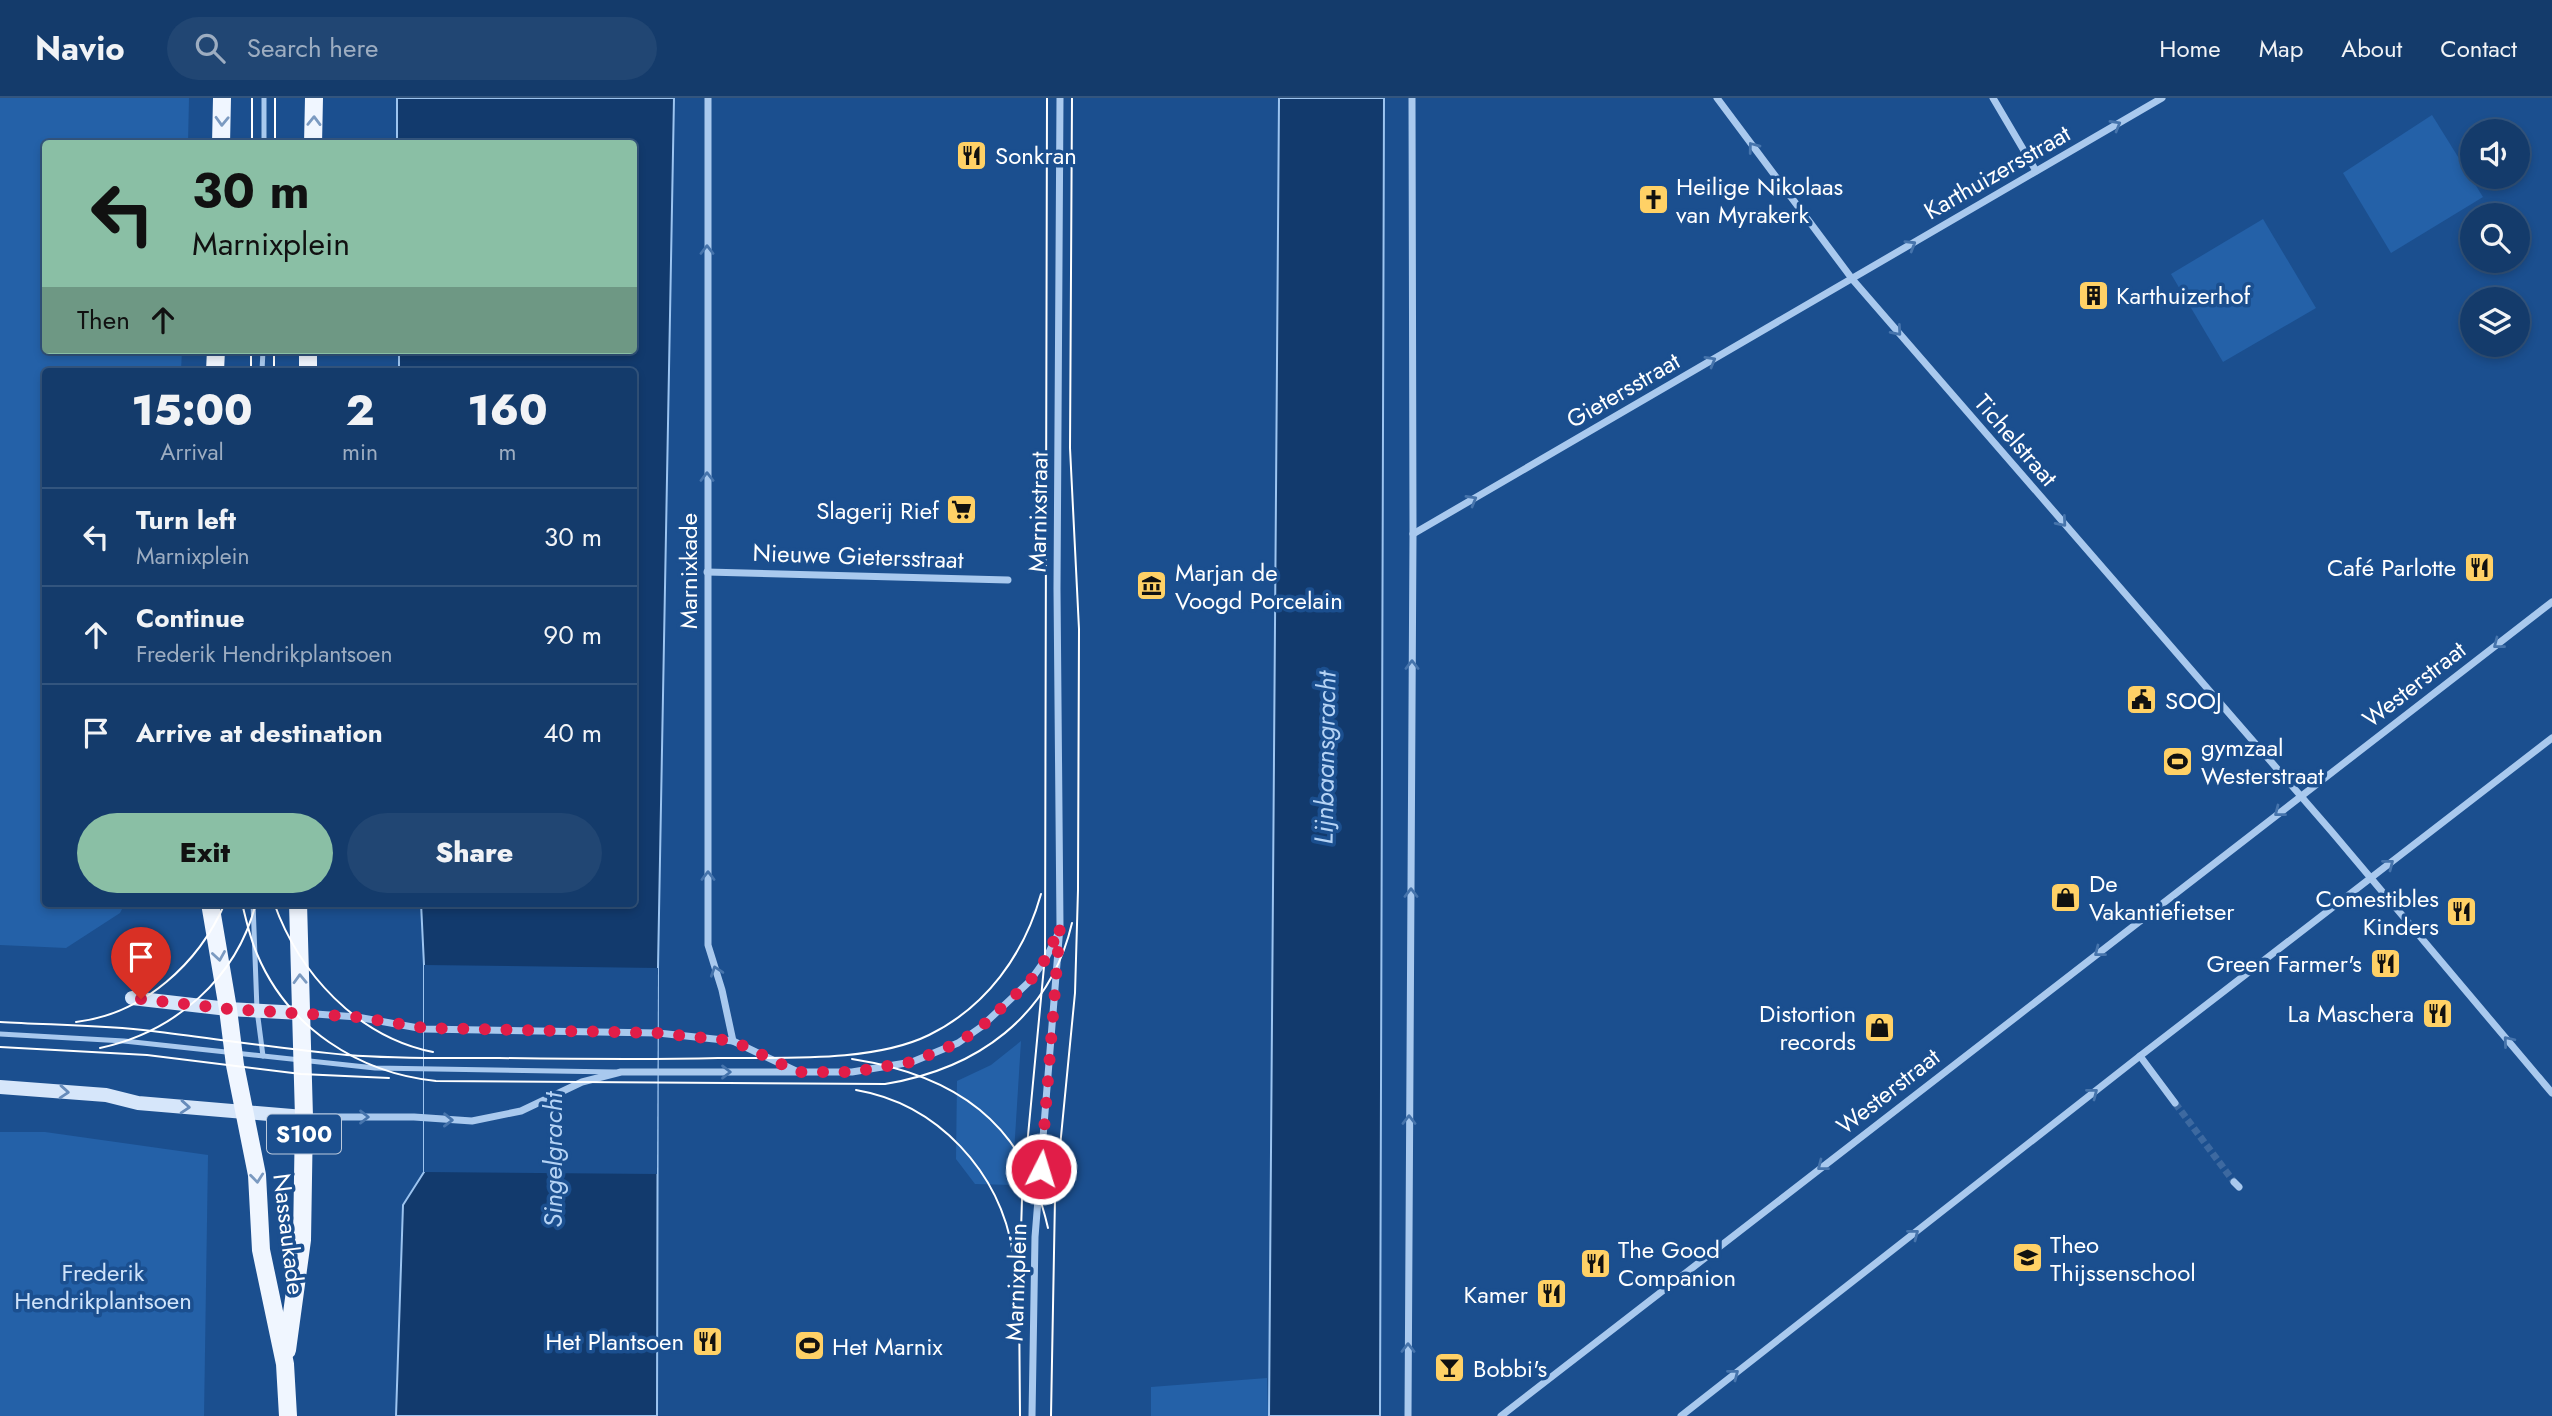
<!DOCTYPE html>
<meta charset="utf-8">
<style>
body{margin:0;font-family:Jost,sans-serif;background:#214673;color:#f1f3f6;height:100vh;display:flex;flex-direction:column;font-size:26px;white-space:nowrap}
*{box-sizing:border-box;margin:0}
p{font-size:23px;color:#9dadc1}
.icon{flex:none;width:38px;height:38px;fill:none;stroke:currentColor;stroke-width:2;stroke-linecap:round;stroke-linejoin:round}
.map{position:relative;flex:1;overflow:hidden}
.side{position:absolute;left:42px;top:270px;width:595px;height:539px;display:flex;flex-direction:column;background:#143b6b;border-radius:7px;box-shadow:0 4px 10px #0003,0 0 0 2px #33557e}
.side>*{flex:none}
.guide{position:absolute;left:42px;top:42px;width:595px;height:214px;border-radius:7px;box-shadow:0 4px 10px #0003,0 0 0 2px #33557e;background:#8abfa5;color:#111;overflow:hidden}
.buttons{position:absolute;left:2460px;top:21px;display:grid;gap:14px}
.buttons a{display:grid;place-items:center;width:70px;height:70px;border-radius:50%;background:#143b6b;box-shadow:0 4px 10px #0003,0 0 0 2px #33557e;font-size:35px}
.pin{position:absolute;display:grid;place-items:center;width:60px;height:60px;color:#fff;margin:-72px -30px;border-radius:50% 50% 50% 0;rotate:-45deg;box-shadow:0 0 7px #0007}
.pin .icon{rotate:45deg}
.me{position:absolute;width:77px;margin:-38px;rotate:5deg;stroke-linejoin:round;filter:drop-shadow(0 0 5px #0008)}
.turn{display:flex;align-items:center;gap:24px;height:147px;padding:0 35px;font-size:32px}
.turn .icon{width:91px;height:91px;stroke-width:2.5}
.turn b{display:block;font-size:49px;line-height:60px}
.then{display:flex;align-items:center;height:66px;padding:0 35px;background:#0003;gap:14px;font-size:26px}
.eta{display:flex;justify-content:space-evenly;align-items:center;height:119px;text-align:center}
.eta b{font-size:42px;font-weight:800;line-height:49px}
.primary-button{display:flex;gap:14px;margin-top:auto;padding:14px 35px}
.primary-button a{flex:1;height:80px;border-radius:42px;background:#8abfa5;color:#111;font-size:28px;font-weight:800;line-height:80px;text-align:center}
.primary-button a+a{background:#214673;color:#f1f3f6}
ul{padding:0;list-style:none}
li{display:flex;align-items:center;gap:21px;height:98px;padding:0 35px;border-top:2px solid #33557e}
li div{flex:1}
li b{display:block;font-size:26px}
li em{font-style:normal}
header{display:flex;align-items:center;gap:42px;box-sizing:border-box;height:98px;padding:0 35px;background:#143b6b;border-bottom:2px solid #33557e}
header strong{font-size:33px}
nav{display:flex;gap:38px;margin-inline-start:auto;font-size:24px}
.search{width:490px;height:63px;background:#214673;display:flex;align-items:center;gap:18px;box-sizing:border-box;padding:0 24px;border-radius:38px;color:#9dadc1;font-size:26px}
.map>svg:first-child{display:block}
</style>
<header>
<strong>Navio</strong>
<div class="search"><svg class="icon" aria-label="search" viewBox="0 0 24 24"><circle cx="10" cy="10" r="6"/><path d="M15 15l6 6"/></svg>Search here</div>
<nav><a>Home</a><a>Map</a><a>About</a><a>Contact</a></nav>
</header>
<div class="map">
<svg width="2552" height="1318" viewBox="0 0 2552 1318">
<rect width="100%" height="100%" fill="#1b4f8f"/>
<g fill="#2461a8">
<polygon points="0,0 189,0 188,45 46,46 46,252 182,252 181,273 46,273 46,805 125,805 120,815 66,850 0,847"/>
<polygon points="2432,17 2483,99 2391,155 2343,75"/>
<polygon points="2263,121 2316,210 2223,264 2171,176"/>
<polygon points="1021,943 1012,1087 975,1086 956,1061 957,983 991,967"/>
<polygon points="0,1034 45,1034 208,1057 204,1318 0,1318"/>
<polygon points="1267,1280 1268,1318 1151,1318 1151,1289"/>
</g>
<g fill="#123a6d" stroke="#9cc4f0" stroke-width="2">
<polygon points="397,0 674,0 658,870 657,1318 396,1318 403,1107 424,1074 424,867 421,805 634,805 634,273 399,273 399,252 634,252 634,46 397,45"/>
<polygon points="1279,0 1384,0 1380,1318 1269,1318"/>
</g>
<polygon fill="#1b4f8f" points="424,867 658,870 657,1076 424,1074"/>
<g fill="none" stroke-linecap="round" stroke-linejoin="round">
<polyline stroke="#3d69a0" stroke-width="7" stroke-dasharray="7 3.5" stroke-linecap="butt" points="2175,1005 2234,1084"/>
<g stroke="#a9c9ee" stroke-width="5">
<polyline points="264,46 264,0"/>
<polyline points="262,273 263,252"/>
<polyline points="253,805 257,912 263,958"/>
<polyline points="0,936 124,943 375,970 615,974"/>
</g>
<g stroke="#a9c9ee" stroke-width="7">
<polyline points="708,0 708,847 722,892 733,943"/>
<polyline points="1717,0 1853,182 2332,734 2552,995"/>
<polyline points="1993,0 2036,73"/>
<polyline points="1413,436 2162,0"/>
<polyline points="707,474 1008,482"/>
<polyline points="302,915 357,919 424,931 658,935 733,943 796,973"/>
<polyline points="2140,958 2175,1005"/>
<polyline points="305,1019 414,1019 472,1023 521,1013 582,984 621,974 852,974 912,964 958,945 981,929 1030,883 1045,862 1058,836"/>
<polyline points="2234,1084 2239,1089"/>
<polyline points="1032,1318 1035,1139 1060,828 1057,491 1060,0"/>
<polyline points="1408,1318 1413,436 1412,0"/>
<polyline points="1501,1318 2552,504"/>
<polyline points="1681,1318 2140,958 2552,640"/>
</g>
<g stroke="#d6e6fa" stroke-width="14">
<polyline points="132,900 228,911 301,915"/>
<polyline points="0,989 106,997 138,1005 304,1019"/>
</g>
<g stroke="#f0f6ff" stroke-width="18">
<polyline points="221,46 222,0"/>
<polyline points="313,46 314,0"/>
<polyline points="215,273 216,252"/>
<polyline points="308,273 308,252"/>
<polyline points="210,805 228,911 235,967 257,1077 261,1152 285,1266 288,1318"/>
<polyline points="287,1252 302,1142 304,1019 298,805"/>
</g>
<g stroke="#fff" stroke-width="2">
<polyline points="252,46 252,0"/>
<polyline points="275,46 275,0"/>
<polyline points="251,273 251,252"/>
<polyline points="274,273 274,252"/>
<path d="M242,805C246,822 250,840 257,856C288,930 359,975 436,983L885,986C977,971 1050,919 1072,825"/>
<path d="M274,805C299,875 357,939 433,954"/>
<path d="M0,924C50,927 102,927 152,933C217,941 282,951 347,957C397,961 448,960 499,960C572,961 645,962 718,960C781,959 872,965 929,937C986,909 1024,857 1041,796"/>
<path d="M76,924C144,916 199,865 225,805"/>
<polyline points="0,949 147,957 301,976 389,980"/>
<path d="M100,950C175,934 237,880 256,805"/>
<path d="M852,961C955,977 1024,1024 1048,1130"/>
<path d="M856,992C938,1006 1000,1074 1013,1155"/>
<polyline points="1020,1318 1019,1197 1022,1101 1045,858 1047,0"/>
<polyline points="1051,1318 1055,1100 1075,895 1078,792 1079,531 1070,350 1072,0"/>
</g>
</g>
<defs><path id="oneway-chevron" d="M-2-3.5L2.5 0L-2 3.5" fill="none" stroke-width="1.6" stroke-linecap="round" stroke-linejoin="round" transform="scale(1.75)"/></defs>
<g stroke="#7b9ac1">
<use href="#oneway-chevron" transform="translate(222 23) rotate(92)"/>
<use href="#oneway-chevron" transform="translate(314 23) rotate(-89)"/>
<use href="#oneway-chevron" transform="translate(219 858) rotate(81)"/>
<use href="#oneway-chevron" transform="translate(300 881) rotate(-92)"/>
<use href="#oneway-chevron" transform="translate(257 1080) rotate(84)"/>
</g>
<g stroke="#4674ac">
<use href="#oneway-chevron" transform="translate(2116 27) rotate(-30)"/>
<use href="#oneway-chevron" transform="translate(1753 49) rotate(-127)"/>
<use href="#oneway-chevron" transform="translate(1911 147) rotate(-31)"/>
<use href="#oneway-chevron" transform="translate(707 152) rotate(-90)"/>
<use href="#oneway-chevron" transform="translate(1897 233) rotate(49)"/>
<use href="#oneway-chevron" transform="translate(1711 263) rotate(-30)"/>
<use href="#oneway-chevron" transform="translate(707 379) rotate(-90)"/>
<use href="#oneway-chevron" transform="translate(1472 402) rotate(-30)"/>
<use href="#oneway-chevron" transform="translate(2062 424) rotate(49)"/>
<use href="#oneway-chevron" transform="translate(2498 546) rotate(142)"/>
<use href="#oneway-chevron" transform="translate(1412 567) rotate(-90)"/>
<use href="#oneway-chevron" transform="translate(2279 714) rotate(142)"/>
<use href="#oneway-chevron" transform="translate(2389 766) rotate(-38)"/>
<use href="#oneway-chevron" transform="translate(708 778) rotate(-90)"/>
<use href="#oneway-chevron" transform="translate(1411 795) rotate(-90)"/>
<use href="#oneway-chevron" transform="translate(2099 854) rotate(142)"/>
<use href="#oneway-chevron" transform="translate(716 873) rotate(-108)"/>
<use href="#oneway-chevron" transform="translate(2508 943) rotate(-130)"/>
<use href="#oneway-chevron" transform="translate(726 974)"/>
<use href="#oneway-chevron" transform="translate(2093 995) rotate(-38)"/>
<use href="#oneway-chevron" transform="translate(364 1019)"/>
<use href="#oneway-chevron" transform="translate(448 1022) rotate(1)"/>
<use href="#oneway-chevron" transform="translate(1409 1022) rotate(-90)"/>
<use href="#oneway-chevron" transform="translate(1822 1068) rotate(142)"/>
<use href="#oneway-chevron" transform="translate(1914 1136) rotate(-38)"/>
<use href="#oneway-chevron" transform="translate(1408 1250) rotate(-90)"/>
<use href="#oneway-chevron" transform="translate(1734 1276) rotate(-38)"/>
</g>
<g stroke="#668bba">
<use href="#oneway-chevron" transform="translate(64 994) rotate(4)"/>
<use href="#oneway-chevron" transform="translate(185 1009) rotate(4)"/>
</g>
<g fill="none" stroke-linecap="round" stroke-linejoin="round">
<polyline stroke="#e11d48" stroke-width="12" stroke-dasharray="0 21.6" points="141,901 229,911 357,919 424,930 658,935 733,943 798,974 852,974 912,964 958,945 981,929 1030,883 1047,859 1060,828 1041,1071"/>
</g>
<defs>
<symbol id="restaurant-square" viewBox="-11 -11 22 22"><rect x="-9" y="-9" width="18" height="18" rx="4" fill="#ffd166" stroke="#1b4f8f"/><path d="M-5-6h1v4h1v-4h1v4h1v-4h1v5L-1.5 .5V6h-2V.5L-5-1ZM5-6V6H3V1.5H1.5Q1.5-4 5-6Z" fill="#111"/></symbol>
<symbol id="church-square" viewBox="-11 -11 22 22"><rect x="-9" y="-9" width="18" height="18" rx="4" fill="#ffd166" stroke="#1b4f8f"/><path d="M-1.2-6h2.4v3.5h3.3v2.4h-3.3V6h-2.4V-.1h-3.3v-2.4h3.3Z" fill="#111"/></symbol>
<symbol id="building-square" viewBox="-11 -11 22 22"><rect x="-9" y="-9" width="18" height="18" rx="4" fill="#ffd166" stroke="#1b4f8f"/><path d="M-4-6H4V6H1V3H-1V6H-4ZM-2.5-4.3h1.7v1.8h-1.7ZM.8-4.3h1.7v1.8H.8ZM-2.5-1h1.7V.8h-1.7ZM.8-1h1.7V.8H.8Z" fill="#111"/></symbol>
<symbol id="supermarket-square" viewBox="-11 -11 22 22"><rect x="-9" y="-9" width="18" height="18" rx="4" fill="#ffd166" stroke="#1b4f8f"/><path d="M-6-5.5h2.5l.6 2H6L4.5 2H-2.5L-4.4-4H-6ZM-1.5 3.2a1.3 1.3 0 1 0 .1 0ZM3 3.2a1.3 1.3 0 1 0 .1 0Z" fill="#111"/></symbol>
<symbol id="museum-square" viewBox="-11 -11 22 22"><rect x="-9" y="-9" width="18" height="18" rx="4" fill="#ffd166" stroke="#1b4f8f"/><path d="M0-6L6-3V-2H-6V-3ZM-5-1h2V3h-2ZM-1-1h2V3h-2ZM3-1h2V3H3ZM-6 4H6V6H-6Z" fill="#111"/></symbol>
<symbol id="civic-square" viewBox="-11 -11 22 22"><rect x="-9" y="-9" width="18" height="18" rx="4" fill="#ffd166" stroke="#1b4f8f"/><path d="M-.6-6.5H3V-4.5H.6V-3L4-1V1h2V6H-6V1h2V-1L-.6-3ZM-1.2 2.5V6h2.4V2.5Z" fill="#111"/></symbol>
<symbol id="stadium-square" viewBox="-11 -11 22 22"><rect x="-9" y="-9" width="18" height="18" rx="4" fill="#ffd166" stroke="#1b4f8f"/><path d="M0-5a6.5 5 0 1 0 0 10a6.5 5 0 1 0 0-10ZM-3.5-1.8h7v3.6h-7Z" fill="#111"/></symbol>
<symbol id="shop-square" viewBox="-11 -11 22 22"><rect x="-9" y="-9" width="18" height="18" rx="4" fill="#ffd166" stroke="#1b4f8f"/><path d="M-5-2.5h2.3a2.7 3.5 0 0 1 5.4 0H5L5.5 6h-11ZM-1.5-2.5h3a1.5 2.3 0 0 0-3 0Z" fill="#111"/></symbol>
<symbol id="school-square" viewBox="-11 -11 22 22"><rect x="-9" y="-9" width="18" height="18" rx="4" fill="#ffd166" stroke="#1b4f8f"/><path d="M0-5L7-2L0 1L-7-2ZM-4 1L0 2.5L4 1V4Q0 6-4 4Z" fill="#111"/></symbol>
<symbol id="bar-square" viewBox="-11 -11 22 22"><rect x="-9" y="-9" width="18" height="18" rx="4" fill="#ffd166" stroke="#1b4f8f"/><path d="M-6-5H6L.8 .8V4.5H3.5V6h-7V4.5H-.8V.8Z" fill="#111"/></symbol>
</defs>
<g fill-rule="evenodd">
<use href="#restaurant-square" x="954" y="40" width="35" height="35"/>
<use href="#church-square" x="1636" y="84" width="35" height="35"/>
<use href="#building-square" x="2076" y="180" width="35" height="35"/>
<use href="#supermarket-square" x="944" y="394" width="35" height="35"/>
<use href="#restaurant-square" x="2462" y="452" width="35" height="35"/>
<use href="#museum-square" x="1134" y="470" width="35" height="35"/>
<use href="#civic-square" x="2124" y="584" width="35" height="35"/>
<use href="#stadium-square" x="2160" y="646" width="35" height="35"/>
<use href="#shop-square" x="2048" y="782" width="35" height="35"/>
<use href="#restaurant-square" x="2444" y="796" width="35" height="35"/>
<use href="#restaurant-square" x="2368" y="848" width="35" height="35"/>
<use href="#restaurant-square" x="2420" y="898" width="35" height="35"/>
<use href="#shop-square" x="1862" y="912" width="35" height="35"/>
<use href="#school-square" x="2010" y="1142" width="35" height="35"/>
<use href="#restaurant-square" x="1578" y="1148" width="35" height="35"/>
<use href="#restaurant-square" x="1534" y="1178" width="35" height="35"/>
<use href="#restaurant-square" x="690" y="1226" width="35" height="35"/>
<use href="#stadium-square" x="792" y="1230" width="35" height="35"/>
<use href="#bar-square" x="1432" y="1252" width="35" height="35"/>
</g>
<g text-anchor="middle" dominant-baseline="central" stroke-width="7" stroke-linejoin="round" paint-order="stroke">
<rect fill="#1b4f8f" stroke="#bbcadd" stroke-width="2" x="267" y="1016.5" width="74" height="39" rx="5"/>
<g font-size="23" font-weight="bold" fill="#fff">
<text x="304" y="1036">S100</text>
</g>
<g font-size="24" fill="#fff" stroke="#1b4f8f" text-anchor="start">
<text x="995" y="57">Sonkran</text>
<text x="1676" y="88">Heilige Nikolaas<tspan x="1676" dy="28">van Myrakerk</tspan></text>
<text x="2116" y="197">Karthuizerhof</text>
<text x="939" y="412" text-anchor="end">Slagerij Rief</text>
<text x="2456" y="469" text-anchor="end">Café Parlotte</text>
<text x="1175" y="474">Marjan de<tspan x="1175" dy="28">Voogd Porcelain</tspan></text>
<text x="2165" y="602">SOOJ</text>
<text x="2201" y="649">gymzaal<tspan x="2201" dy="28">Westerstraat</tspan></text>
<text x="2089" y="785">De<tspan x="2089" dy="28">Vakantiefietser</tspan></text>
<text x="2439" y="800" text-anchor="end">Comestibles<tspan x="2439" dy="28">Kinders</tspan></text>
<text x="2362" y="865" text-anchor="end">Green Farmer's</text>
<text x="1856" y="915" text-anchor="end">Distortion<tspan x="1856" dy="28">records</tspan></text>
<text x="2414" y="915" text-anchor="end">La Maschera</text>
<text x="2050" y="1146">Theo<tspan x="2050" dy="28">Thijssenschool</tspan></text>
<text x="1618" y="1151">The Good<tspan x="1618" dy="28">Companion</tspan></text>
<text x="1528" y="1196" text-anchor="end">Kamer</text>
<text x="684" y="1243" text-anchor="end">Het Plantsoen</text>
<text x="832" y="1248">Het Marnix</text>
<text x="1473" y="1270">Bobbi's</text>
</g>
<g font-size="24" fill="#fff" stroke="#1b4f8f">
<text transform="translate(1997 74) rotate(-30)">Karthuizersstraat</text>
<text transform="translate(1623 292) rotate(-30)">Gietersstraat</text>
<text transform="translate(2016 342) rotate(49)">Tichelstraat</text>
<text transform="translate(1038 414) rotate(-89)">Marnixstraat</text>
<text transform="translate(858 458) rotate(2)">Nieuwe Gietersstraat</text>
<text transform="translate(688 473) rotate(-90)">Marnixkade</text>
<text transform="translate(2414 586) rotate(-38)">Westerstraat</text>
<text transform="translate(1888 993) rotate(-38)">Westerstraat</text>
<text transform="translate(289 1136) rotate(83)">Nassaukade</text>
<text transform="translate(1016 1184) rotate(-88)">Marnixplein</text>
</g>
<g font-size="24" fill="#cfe3fa" stroke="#1b4f8f">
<text x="103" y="1174">Frederik<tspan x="103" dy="28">Hendrikplantsoen</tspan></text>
</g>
<g font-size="26" font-style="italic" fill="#b5d3f5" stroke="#1b4f8f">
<text transform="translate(1325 660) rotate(-89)">Lijnbaansgracht</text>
<text transform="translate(553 1062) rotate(-90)">Singelgracht</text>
</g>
</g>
</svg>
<div class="buttons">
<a><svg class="icon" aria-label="sound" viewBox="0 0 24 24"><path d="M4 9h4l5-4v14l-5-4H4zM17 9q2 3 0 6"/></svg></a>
<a><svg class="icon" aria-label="search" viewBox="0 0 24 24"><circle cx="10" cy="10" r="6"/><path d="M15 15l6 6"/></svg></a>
<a><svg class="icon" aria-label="layers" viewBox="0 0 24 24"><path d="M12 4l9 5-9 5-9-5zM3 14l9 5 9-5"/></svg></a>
</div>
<div class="pin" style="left:141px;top:901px;background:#d93025"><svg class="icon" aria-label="arrive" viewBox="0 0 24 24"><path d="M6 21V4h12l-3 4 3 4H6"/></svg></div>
<svg class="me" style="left:1041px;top:1071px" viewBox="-20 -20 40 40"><circle r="17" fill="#e11d48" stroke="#fff" stroke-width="3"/><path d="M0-11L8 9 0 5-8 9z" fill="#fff"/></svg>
<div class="guide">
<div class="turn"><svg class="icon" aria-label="left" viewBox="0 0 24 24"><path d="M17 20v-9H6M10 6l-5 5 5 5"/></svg><div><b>30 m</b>Marnixplein</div></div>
<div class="then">Then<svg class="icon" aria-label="ahead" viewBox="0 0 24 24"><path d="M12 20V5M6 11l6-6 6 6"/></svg></div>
</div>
<section class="side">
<div class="eta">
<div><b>15:00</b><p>Arrival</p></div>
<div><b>2</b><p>min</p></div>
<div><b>160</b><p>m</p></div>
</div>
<ul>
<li><svg class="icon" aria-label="left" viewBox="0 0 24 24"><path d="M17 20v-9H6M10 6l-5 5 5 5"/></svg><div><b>Turn left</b><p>Marnixplein</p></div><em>30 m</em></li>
<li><svg class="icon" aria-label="ahead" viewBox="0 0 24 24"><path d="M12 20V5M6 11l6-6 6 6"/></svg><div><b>Continue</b><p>Frederik Hendrikplantsoen</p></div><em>90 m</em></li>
<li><svg class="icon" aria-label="arrive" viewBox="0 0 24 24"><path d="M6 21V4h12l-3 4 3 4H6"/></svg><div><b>Arrive at destination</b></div><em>40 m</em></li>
</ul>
<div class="primary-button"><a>Exit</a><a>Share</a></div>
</section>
</div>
